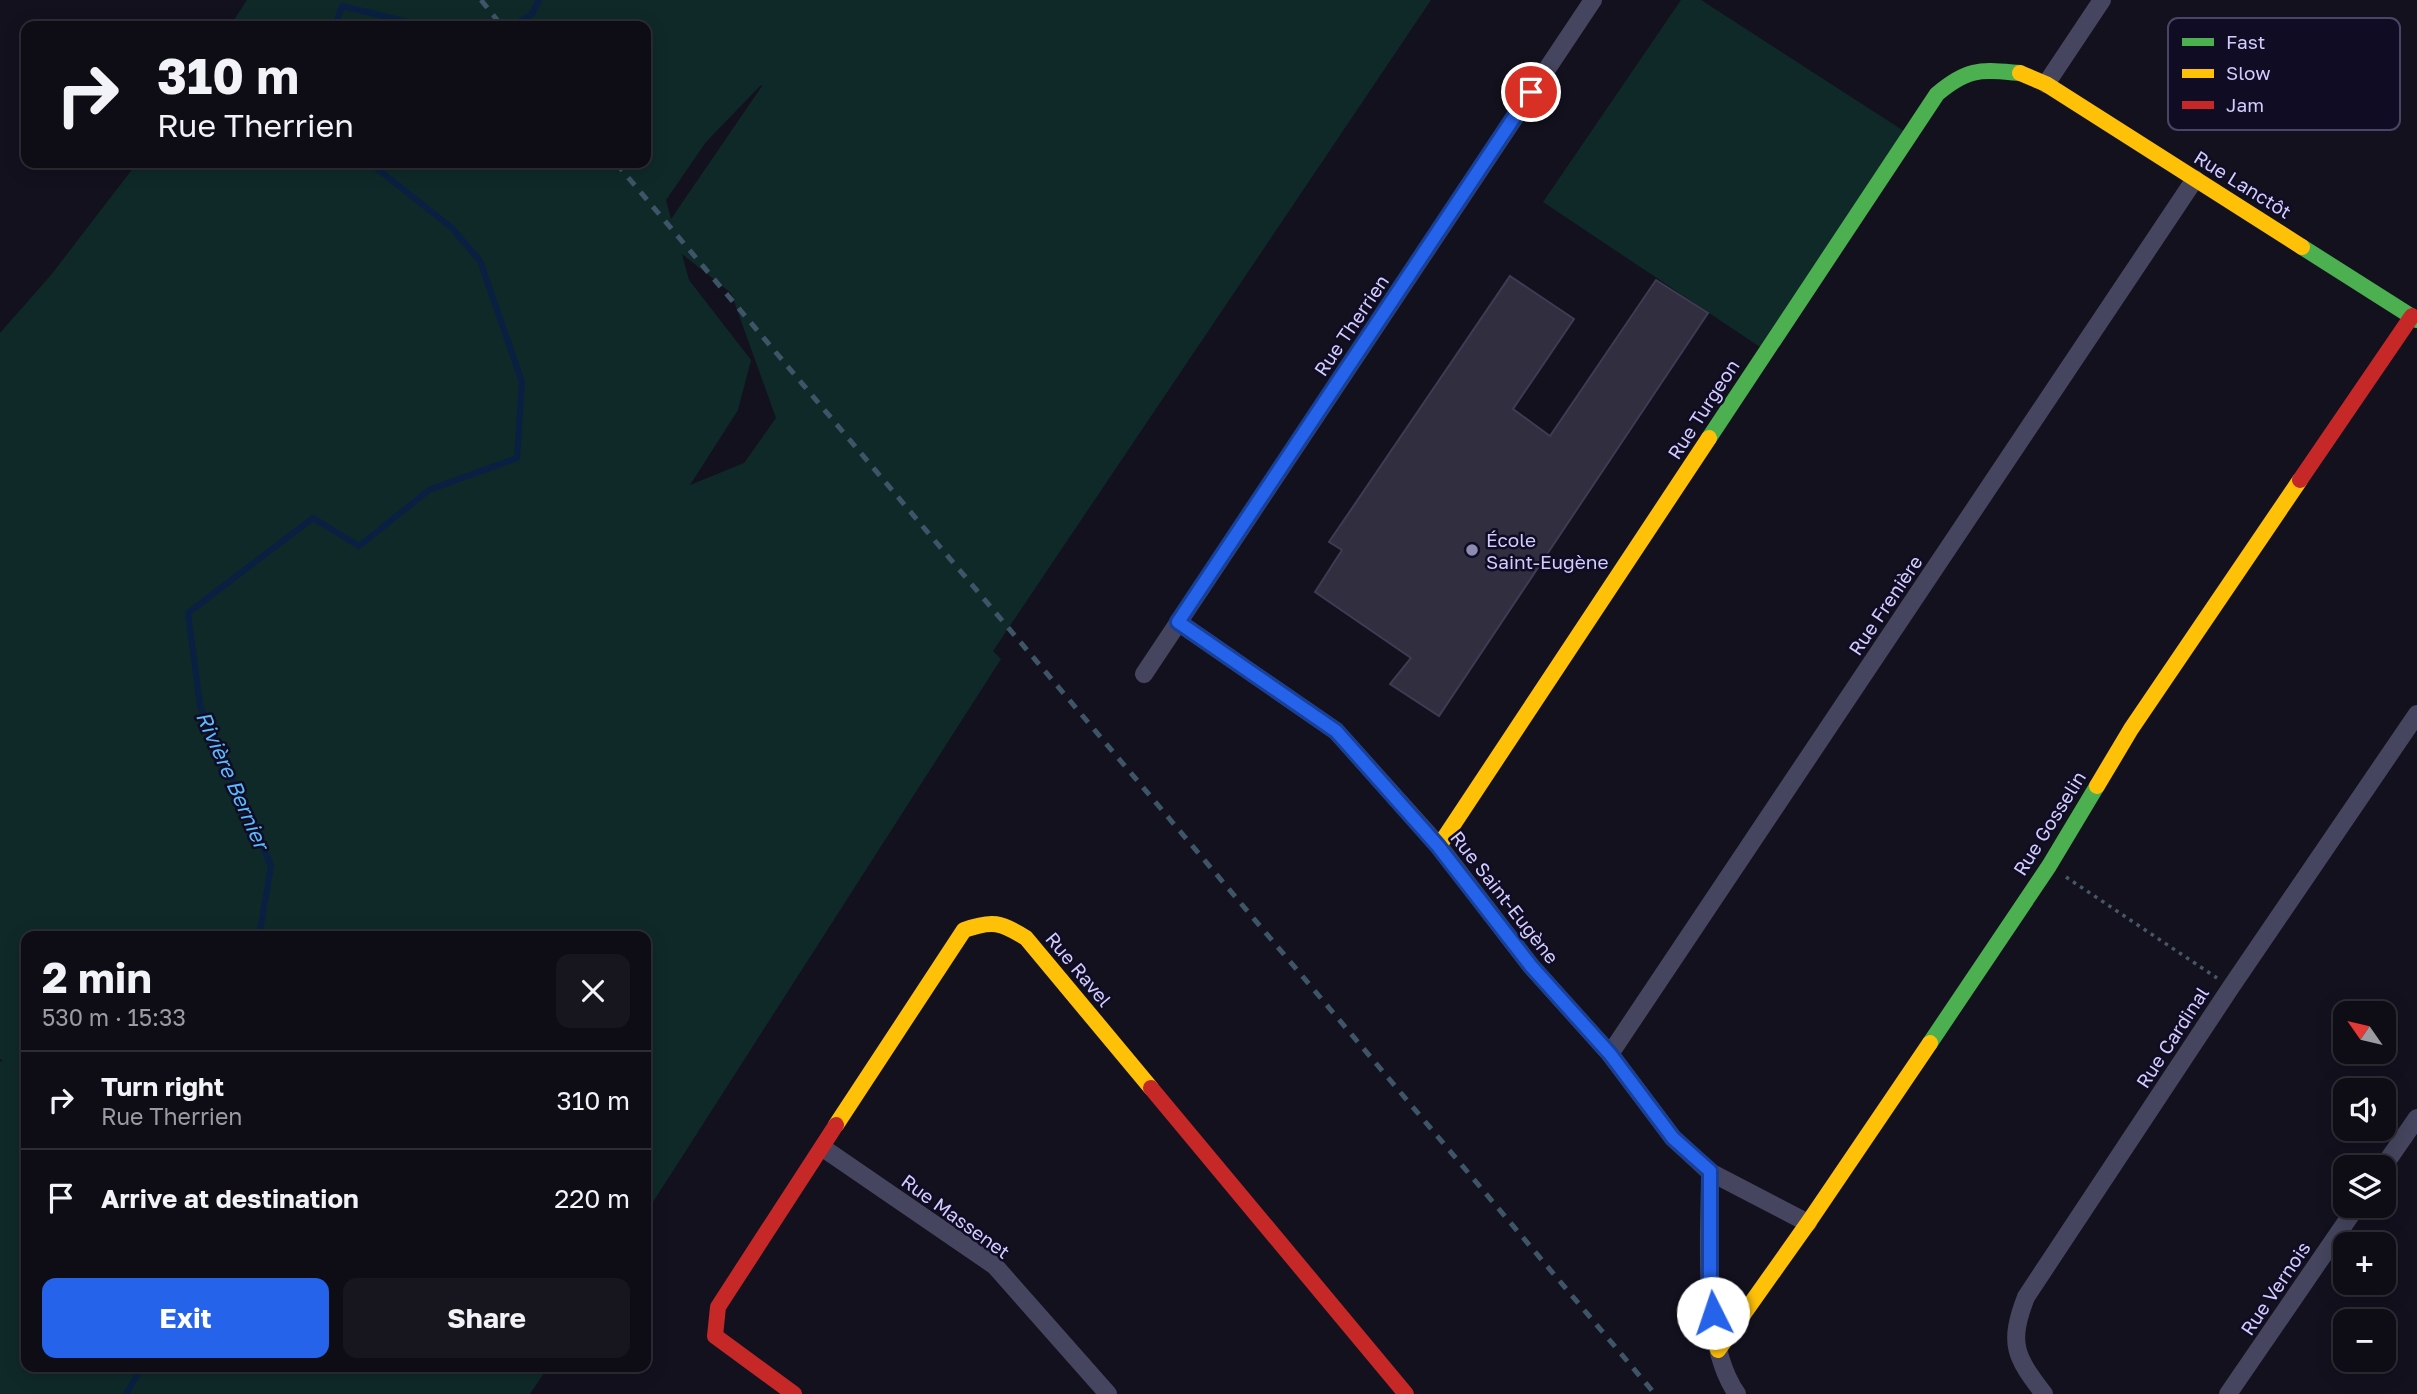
<!DOCTYPE html>
<meta charset="utf-8">
<style>
body{margin:0;font-family:"Golos Text",sans-serif;background:#17161f;color:#f1f3f6;height:100vh;display:flex;flex-direction:column;font-size:26px;white-space:nowrap}
*{box-sizing:border-box;margin:0}
p{font-size:23px;color:#9b9ca1}
.icon{flex:none;width:38px;height:38px;fill:none;stroke:currentColor;stroke-width:2;stroke-linecap:round;stroke-linejoin:round}
.map{position:relative;flex:1;overflow:hidden}
.panel{position:absolute;left:21px;top:931px;width:630px;height:441px;display:flex;flex-direction:column;background:#0e0d16;border-radius:14px;box-shadow:0 4px 18px #0003,0 0 0 2px #2e2d35}
.panel>*{flex:none}
.guide{position:absolute;left:21px;top:21px;width:630px;height:147px;border-radius:14px;box-shadow:0 4px 18px #0003,0 0 0 2px #2e2d35;background:#0e0d16;color:#f1f3f6;overflow:hidden}
.needle{width:46px;rotate:304deg}
.buttons{position:absolute;left:2333px;top:1001px;display:grid;gap:14px}
.buttons a{display:grid;place-items:center;width:63px;height:63px;border-radius:14px;background:#0e0d16;box-shadow:0 4px 18px #0003,0 0 0 2px #2e2d35;font-size:35px}
.pin{position:absolute;display:grid;place-items:center;width:60px;height:60px;color:#fff;margin:-30px;border:4px solid #fff;border-radius:50%;box-shadow:0 2px 7px #0007}
.me{position:absolute;width:77px;margin:-38px;rotate:356deg;stroke-linejoin:round;filter:drop-shadow(0 0 5px #0008)}
.turn{display:flex;align-items:center;gap:24px;height:147px;padding:0 21px;font-size:32px}
.turn .icon{width:91px;height:91px;stroke-width:2.5}
.turn b{display:block;font-size:49px;line-height:60px}
.round{display:grid;place-items:center;flex:none;width:74px;height:74px;border-radius:14px;background:#17161f}
.summary{display:flex;align-items:center;justify-content:space-between;height:119px;padding:0 21px}
h1{font-size:42px;font-weight:700;line-height:52px}
.primary-button{display:flex;gap:14px;margin-top:auto;padding:14px 21px}
.primary-button a{flex:1;height:80px;border-radius:14px;background:#2563eb;color:#fff;font-size:28px;font-weight:700;line-height:80px;text-align:center}
.primary-button a+a{background:#17161f;color:#f1f3f6}
ul{padding:0;list-style:none}
li{display:flex;align-items:center;gap:21px;height:98px;padding:0 21px;border-top:2px solid #2e2d35}
li div{flex:1}
li b{display:block;font-size:26px}
li em{font-style:normal}
.map>svg:first-child{display:block}
</style>
<div class="map">
<svg width="2417" height="1394" viewBox="0 0 2417 1394">
<rect width="100%" height="100%" fill="#13111e"/>
<g fill="#0f2929" fill-rule="evenodd">
<path d="M247,0H1431L993,651L1001,659L646,1213V936H26V1367H548L530,1394H0V1061L3,1062L0,1058V333L51,275L137,163H646V26H230ZM761,85L762,86L671,219L666,200L706,142ZM682,254L731,293L776,418L744,463L690,485L738,410L751,360L689,280Z"/>
<polygon points="1681,0 1701,0 1910,135 1766,351 1543,202"/>
</g>
<g fill="none" stroke-linecap="round" stroke-linejoin="round">
<g stroke="#092042" stroke-width="6">
<polyline points="335,26 342,6 424,26"/>
<polyline points="512,26 532,14 539,0"/>
<polyline points="259,936 271,866 200,706 188,613 313,518 359,546 429,490 517,458 522,382 480,261 452,228 370,163"/>
<polyline points="126,1394 142,1367"/>
</g>
</g>
<polygon fill="#312e40" stroke="#3e3b52" stroke-width="2" points="1510,276 1574,319 1513,409 1550,436 1656,280 1708,313 1439,716 1390,684 1411,658 1315,592 1342,550 1329,542"/>
<g fill="none" stroke-linecap="round" stroke-linejoin="round">
<polyline stroke="#465866" stroke-width="3.5" stroke-dasharray="3.5 5" stroke-linecap="butt" points="2066,877 2217,978"/>
<g stroke="#45455f" stroke-width="18">
<polyline points="2046,84 2102,0"/>
<polyline points="1178,622 1336,731 1439,846 1531,966 1610,1054 1673,1138 1710,1172 1808,1223"/>
<polyline points="1144,674 1593,0"/>
<polyline points="1610,1054 2195,179"/>
<polyline points="823,1148 995,1266 1108,1394"/>
<polyline points="2383,1167 2417,1118"/>
<path d="M1710,1172C1710,1235 1700,1341 1737,1394"/>
<path d="M2044,1394C2015,1356 2008,1344 2026,1297L2231,987L2417,714"/>
<polyline points="2228,1394 2357,1206"/>
</g>
<g stroke="#4caf50" stroke-width="16">
<polyline points="2302,247 2417,320"/>
<path d="M1709,438L1937,94C1969,67 1981,70 2020,73"/>
<polyline points="1930,1043 2049,866 2097,786"/>
</g>
<g stroke="#ffc107" stroke-width="16">
<polyline points="2020,73 2046,84 2302,247"/>
<polyline points="2097,786 2131,729 2300,480"/>
<polyline points="1439,846 1709,438"/>
<path d="M836,1125L964,930C992,920 1001,922 1026,938L1151,1088"/>
<polyline points="1718,1350 1808,1223 1930,1043"/>
</g>
<g stroke="#c62828" stroke-width="16">
<polyline points="2300,480 2412,316"/>
<polyline points="1151,1088 1406,1394"/>
<polyline points="794,1394 715,1336 718,1307 836,1125"/>
</g>
<g stroke="#3e5567" stroke-width="5" stroke-dasharray="10 9" stroke-linecap="butt">
<polyline points="481,0 502,26"/>
<polyline points="616,163 1655,1394"/>
</g>
</g>
<g fill="none" stroke-linecap="round" stroke-linejoin="round">
<defs>
<polyline id="route" points="1531,92 1178,622 1336,731 1438,846 1531,966 1610,1054 1673,1138 1710,1171 1710,1294 1713,1313"/>
</defs>
<use href="#route" stroke="#184099" stroke-width="18"/>
<use href="#route" stroke="#2563eb" stroke-width="12"/>
</g>
<circle fill="#8e8bb0" stroke="#0f0c23" stroke-width="2.5" cx="1472" cy="550" r="7"/>
<g text-anchor="middle" dominant-baseline="central" stroke-width="5" stroke-linejoin="round" paint-order="stroke">
<g font-size="19" fill="#d1cdff" stroke="#0f0c23">
<text transform="translate(2243 184) rotate(32)">Rue Lanctôt</text>
<text transform="translate(1351 325) rotate(-56)">Rue Therrien</text>
<text transform="translate(1703 409) rotate(-57)">Rue Turgeon</text>
<text transform="translate(1885 605) rotate(-56)">Rue Frenière</text>
<text transform="translate(2049 823) rotate(-58)">Rue Gosselin</text>
<text transform="translate(1505 897) rotate(52)">Rue Saint-Eugène</text>
<text transform="translate(1079 969) rotate(50)">Rue Ravel</text>
<text transform="translate(2172 1037) rotate(-57)">Rue Cardinal</text>
<text transform="translate(956 1216) rotate(36)">Rue Massenet</text>
<text transform="translate(2275 1288) rotate(-56)">Rue Vernois</text>
</g>
<g font-size="19" fill="#d1cdff" stroke="#0f0c23" text-anchor="start">
<text x="1486" y="539">École<tspan x="1486" dy="22">Saint-Eugène</tspan></text>
</g>
<g font-size="21" font-style="italic" fill="#5bb9ff" stroke="#0f0c23">
<text transform="translate(233 780) rotate(66)">Rivière Bernier</text>
</g>
</g>
<rect x="2168" y="18" width="232" height="112" rx="10" fill="#0f0c23" stroke="#494665" stroke-width="2"/>
<rect x="2182" y="38" width="32" height="8" fill="#4caf50"/>
<rect x="2182" y="69" width="32" height="9" fill="#ffc107"/>
<rect x="2182" y="101" width="32" height="8" fill="#c62828"/>
<g font-size="19" fill="#d1cdff">
<text x="2226" y="49">Fast</text>
<text x="2226" y="80">Slow</text>
<text x="2226" y="112">Jam</text>
</g>
</svg>
<div class="buttons">
<a><svg class="needle" viewBox="-14 -14 28 28"><path d="M0-13l5 13h-10z" fill="#e53935"/><path d="M0 13l5-13h-10z" fill="#9b9ca1"/></svg></a>
<a><svg class="icon" aria-label="sound" viewBox="0 0 24 24"><path d="M4 9h4l5-4v14l-5-4H4zM17 9q2 3 0 6"/></svg></a>
<a><svg class="icon" aria-label="layers" viewBox="0 0 24 24"><path d="M12 4l9 5-9 5-9-5zM3 14l9 5 9-5"/></svg></a>
<a>+</a>
<a>−</a>
</div>
<div class="pin" style="left:1531px;top:92px;background:#d93025"><svg class="icon" aria-label="arrive" viewBox="0 0 24 24"><path d="M6 21V4h12l-3 4 3 4H6"/></svg></div>
<svg class="me" style="left:1713px;top:1313px" viewBox="-20 -20 40 40"><circle r="19" fill="#fff"/><path d="M0-13L10 11 0 6-10 11z" fill="#2563eb"/></svg>
<div class="guide">
<div class="turn"><svg class="icon" aria-label="right" viewBox="0 0 24 24"><path d="M7 20v-9h11M14 6l5 5-5 5"/></svg><div><b>310 m</b>Rue Therrien</div></div>
</div>
<section class="panel">
<div class="summary"><div><h1>2 min</h1><p>530 m · 15:33</p></div><a class="round"><svg class="icon" aria-label="close" viewBox="0 0 24 24"><path d="M6 6l12 12M18 6L6 18"/></svg></a></div>
<ul>
<li><svg class="icon" aria-label="right" viewBox="0 0 24 24"><path d="M7 20v-9h11M14 6l5 5-5 5"/></svg><div><b>Turn right</b><p>Rue Therrien</p></div><em>310 m</em></li>
<li><svg class="icon" aria-label="arrive" viewBox="0 0 24 24"><path d="M6 21V4h12l-3 4 3 4H6"/></svg><div><b>Arrive at destination</b></div><em>220 m</em></li>
</ul>
<div class="primary-button"><a>Exit</a><a>Share</a></div>
</section>
</div>
